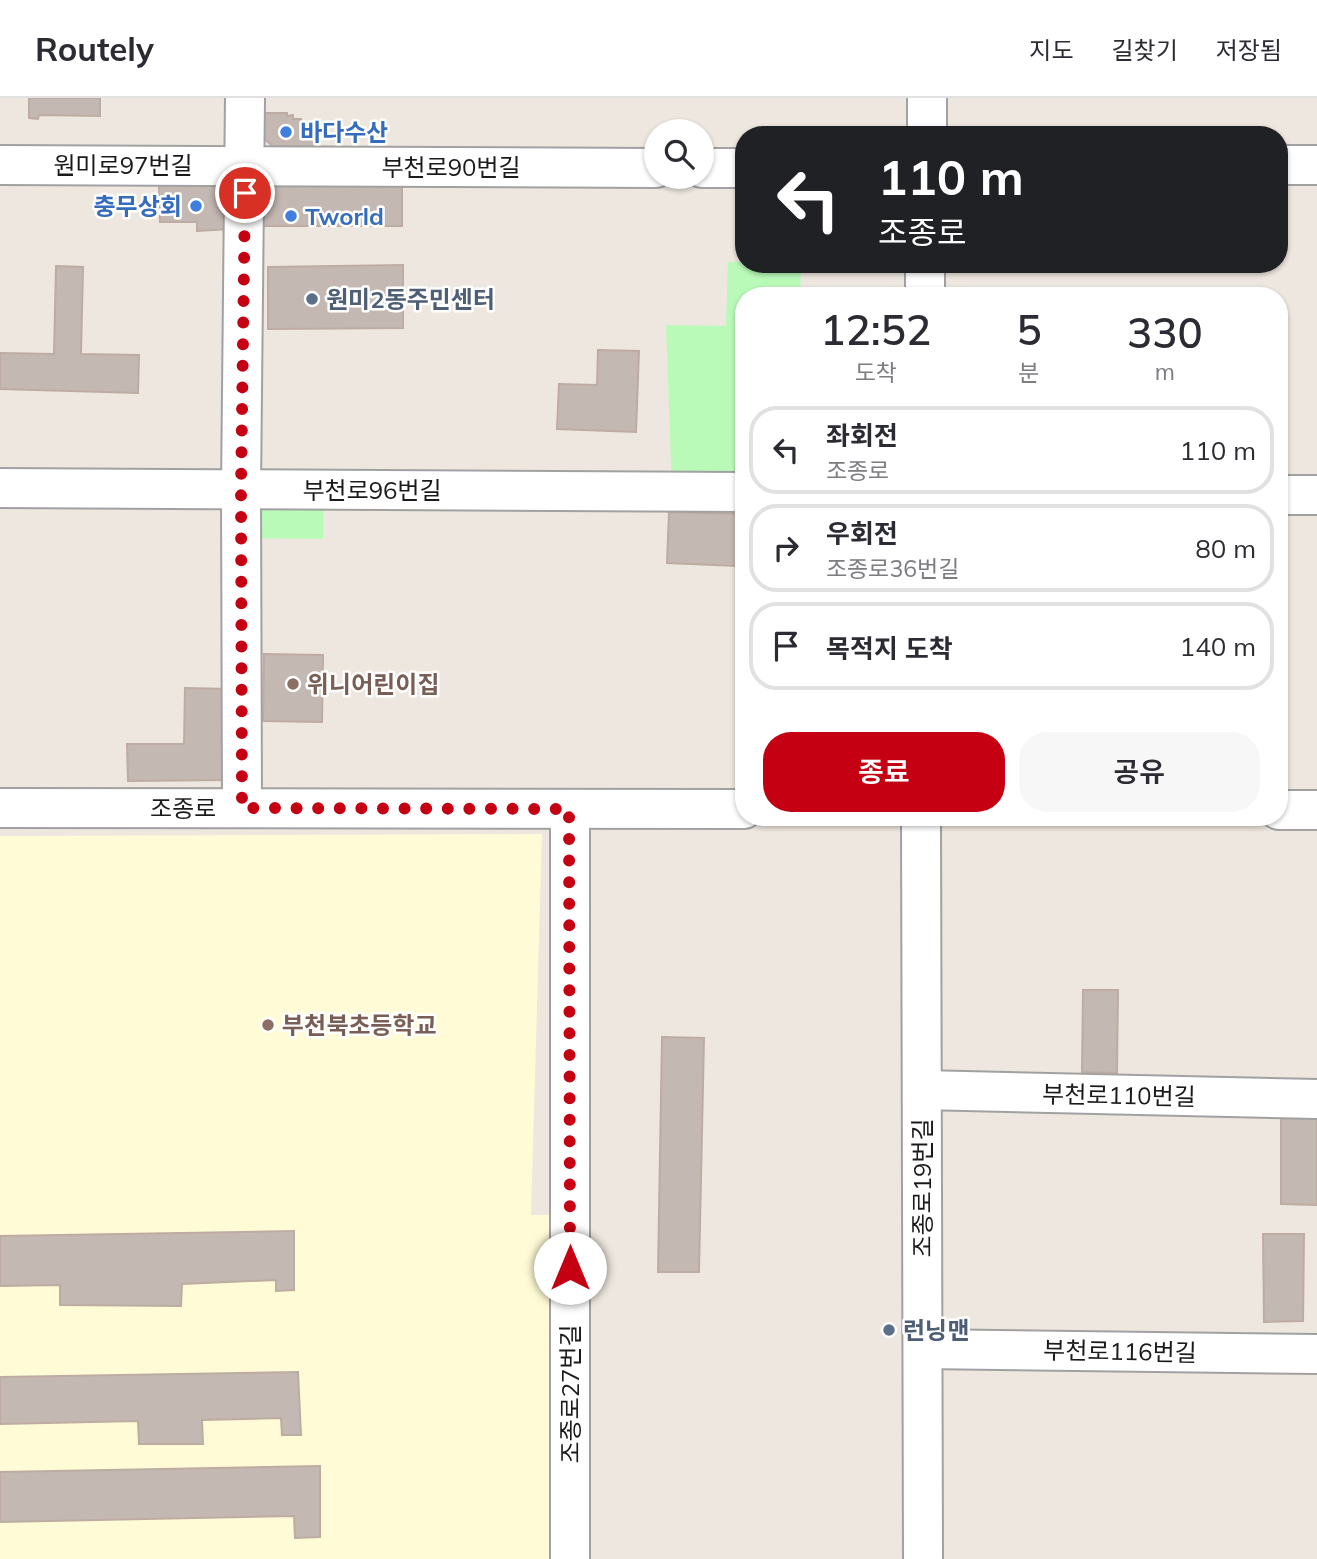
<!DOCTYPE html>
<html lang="ko">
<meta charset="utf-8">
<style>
body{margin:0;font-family:Mulish,"Noto Sans KR",sans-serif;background:#f7f7f7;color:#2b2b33;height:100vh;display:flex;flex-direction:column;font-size:26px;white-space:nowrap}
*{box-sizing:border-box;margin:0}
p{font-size:23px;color:#7c7c81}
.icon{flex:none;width:38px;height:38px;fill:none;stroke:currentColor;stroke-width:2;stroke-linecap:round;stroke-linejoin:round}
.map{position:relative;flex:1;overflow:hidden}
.sheet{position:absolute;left:735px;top:189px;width:553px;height:539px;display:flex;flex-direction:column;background:#fff;border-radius:28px;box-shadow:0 2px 5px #0004}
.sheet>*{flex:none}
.hud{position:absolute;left:735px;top:28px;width:553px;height:147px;border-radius:28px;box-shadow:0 2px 5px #0004;background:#202124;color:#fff;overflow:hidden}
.buttons{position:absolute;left:644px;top:21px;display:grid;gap:14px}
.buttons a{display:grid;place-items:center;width:70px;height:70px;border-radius:50%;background:#fff;box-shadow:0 2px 5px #0004;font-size:35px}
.pin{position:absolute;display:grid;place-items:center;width:60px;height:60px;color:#fff;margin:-30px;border:4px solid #fff;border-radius:50%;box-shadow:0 2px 7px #0007}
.me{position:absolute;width:77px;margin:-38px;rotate:0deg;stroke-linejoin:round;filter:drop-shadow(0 0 5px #0008)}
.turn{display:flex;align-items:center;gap:24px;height:147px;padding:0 28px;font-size:32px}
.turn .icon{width:91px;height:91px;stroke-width:2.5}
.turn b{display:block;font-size:49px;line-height:60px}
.eta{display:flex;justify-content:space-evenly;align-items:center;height:119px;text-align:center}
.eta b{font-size:42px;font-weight:600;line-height:49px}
.button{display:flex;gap:14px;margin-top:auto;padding:14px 28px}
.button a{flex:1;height:80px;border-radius:28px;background:#c50013;color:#fff;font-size:28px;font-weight:600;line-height:80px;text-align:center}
.button a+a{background:#f7f7f7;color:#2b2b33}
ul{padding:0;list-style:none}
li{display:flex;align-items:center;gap:21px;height:88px;margin:0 14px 10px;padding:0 14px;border:4px solid #e1e1e2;border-radius:28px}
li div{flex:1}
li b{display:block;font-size:26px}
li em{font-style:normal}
header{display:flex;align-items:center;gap:42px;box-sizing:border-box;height:98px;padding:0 35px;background:#fff;border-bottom:2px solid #e1e1e2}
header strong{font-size:33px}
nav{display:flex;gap:38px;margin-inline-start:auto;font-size:24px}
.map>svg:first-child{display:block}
</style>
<header>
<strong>Routely</strong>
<nav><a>지도</a><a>길찾기</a><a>저장됨</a></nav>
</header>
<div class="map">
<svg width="1317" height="1461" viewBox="0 0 1317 1461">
<rect width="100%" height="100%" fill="#ede7df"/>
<polygon fill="#fffbd6" points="542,736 531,1117 570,1117 570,1461 0,1461 0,738"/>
<g fill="#bafab9">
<polygon points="728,164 744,164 744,166 801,167 800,198 744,198 744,394 672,393 666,227 726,228"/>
<polygon points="241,391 323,392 323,441 241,440"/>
</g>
<g fill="#c4b8b3" stroke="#beaca2" stroke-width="2">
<polygon points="29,0 100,0 100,18 39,17 38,21 29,20"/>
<polygon points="260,15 287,15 287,18 293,17 293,21 301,21 302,27 315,29 315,50 276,51 261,38"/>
<polygon points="220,85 232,97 231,131 197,133 197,124 160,124 159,87"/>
<polygon points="277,86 402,88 402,128 261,128 261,101"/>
<polygon points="403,167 403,230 268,231 268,169"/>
<polygon points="56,168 83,169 81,256 139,257 138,295 0,291 0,255 54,256"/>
<polygon points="598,252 639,253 636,334 557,331 559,286 597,287"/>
<polygon points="669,414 738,416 737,468 667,465"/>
<polygon points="264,556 323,557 322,624 263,623"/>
<polygon points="185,590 229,591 228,682 128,683 127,646 184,646"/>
<polygon points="1083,892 1118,892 1117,975 1082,974"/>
<polygon points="662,939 704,940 699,1174 658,1174"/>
<polygon points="1281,1019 1317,1020 1317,1107 1281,1106"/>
<polygon points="294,1133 294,1192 276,1193 276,1182 182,1186 181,1208 60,1207 60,1187 0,1188 0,1138"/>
<polygon points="1263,1136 1304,1136 1303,1223 1264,1224"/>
<polygon points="298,1274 301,1337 282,1337 281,1320 202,1322 203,1346 139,1346 138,1323 0,1326 0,1279"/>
<polygon points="320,1368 320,1439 295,1440 294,1418 0,1424 0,1374"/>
</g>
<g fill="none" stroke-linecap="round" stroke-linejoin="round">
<defs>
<g id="minor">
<polyline points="927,37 927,0"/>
<polyline points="0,67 656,70"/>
<polyline points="1279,67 1317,67"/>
<polyline points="702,70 744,70"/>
<polyline points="925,198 925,166"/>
<polyline points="0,390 744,394"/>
<polyline points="1279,397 1317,397"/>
<polyline points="0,710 744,711"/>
<polyline points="242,710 241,391 245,0"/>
<polyline points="570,711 570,1461"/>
<polyline points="1279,712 1317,712"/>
<polyline points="921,719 923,1461"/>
<polyline points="922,992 1317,1001"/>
<polyline points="923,1251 1317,1256"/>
</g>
</defs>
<use href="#minor" stroke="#a1a1a1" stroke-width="42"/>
<use href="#minor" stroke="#fff" stroke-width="38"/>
</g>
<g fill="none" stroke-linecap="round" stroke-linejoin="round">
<polyline stroke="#c50013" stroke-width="12" stroke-dasharray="0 21.6" points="245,95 241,391 242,710 569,711 570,1170"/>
</g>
<g fill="#3f7fe0" stroke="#fff" stroke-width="2.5">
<circle cx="286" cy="34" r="7"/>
<circle cx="196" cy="108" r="7"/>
<circle cx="291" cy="118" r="7"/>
</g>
<g fill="#5c6f8a" stroke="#fff" stroke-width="2.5">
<circle cx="312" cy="201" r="7"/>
<circle cx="889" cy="1232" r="7"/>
</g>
<g fill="#8d6e63" stroke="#fff" stroke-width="2.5">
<circle cx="293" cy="586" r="7"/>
<circle cx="268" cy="927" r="7"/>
</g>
<g text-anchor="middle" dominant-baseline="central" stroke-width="5" stroke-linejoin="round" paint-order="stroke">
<g font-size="24" font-weight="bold" fill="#366cbe" stroke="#fff" text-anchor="start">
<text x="300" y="34">바다수산</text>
<text x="182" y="108" text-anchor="end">충무상회</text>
<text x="305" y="118">Tworld</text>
</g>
<g font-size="24" fill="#1a1a1a" stroke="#fff">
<text x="123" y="67">원미로97번길</text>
<text x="451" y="69">부천로90번길</text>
<text x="372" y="392">부천로96번길</text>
<text x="183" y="710">조종로</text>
<text transform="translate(1119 997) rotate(1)">부천로110번길</text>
<text transform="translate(922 1090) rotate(-90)">조종로19번길</text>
<text transform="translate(1120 1253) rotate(1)">부천로116번길</text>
<text transform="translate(570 1296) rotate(-90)">조종로27번길</text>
</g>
<g font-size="24" font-weight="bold" fill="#4e5e75" stroke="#fff" text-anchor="start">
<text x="326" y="201">원미2동주민센터</text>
<text x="903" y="1232">런닝맨</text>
</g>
<g font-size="24" font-weight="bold" fill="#785e54" stroke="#fff" text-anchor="start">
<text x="307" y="586">위니어린이집</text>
<text x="282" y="927">부천북초등학교</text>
</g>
</g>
</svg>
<div class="buttons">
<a><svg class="icon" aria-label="search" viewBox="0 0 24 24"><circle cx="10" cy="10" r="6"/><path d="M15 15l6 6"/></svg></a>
</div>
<div class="pin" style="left:245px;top:95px;background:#d93025"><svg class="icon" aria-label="arrive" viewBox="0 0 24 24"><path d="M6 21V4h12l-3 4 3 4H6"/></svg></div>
<svg class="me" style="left:570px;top:1170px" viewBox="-20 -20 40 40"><circle r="19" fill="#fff"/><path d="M0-13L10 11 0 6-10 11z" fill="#c50013"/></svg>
<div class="hud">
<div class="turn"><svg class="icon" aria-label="left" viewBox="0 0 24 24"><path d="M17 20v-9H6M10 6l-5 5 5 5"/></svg><div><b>110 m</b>조종로</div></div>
</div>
<section class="sheet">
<div class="eta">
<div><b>12:52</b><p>도착</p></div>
<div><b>5</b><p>분</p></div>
<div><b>330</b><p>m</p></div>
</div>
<ul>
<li><svg class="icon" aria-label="left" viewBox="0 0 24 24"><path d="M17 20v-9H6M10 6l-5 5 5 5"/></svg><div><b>좌회전</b><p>조종로</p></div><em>110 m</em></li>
<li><svg class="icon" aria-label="right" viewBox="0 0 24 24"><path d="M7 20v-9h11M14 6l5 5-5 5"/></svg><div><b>우회전</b><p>조종로36번길</p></div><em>80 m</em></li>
<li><svg class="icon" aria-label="arrive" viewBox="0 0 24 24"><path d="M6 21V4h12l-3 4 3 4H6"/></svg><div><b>목적지 도착</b></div><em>140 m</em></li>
</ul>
<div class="button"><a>종료</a><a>공유</a></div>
</section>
</div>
